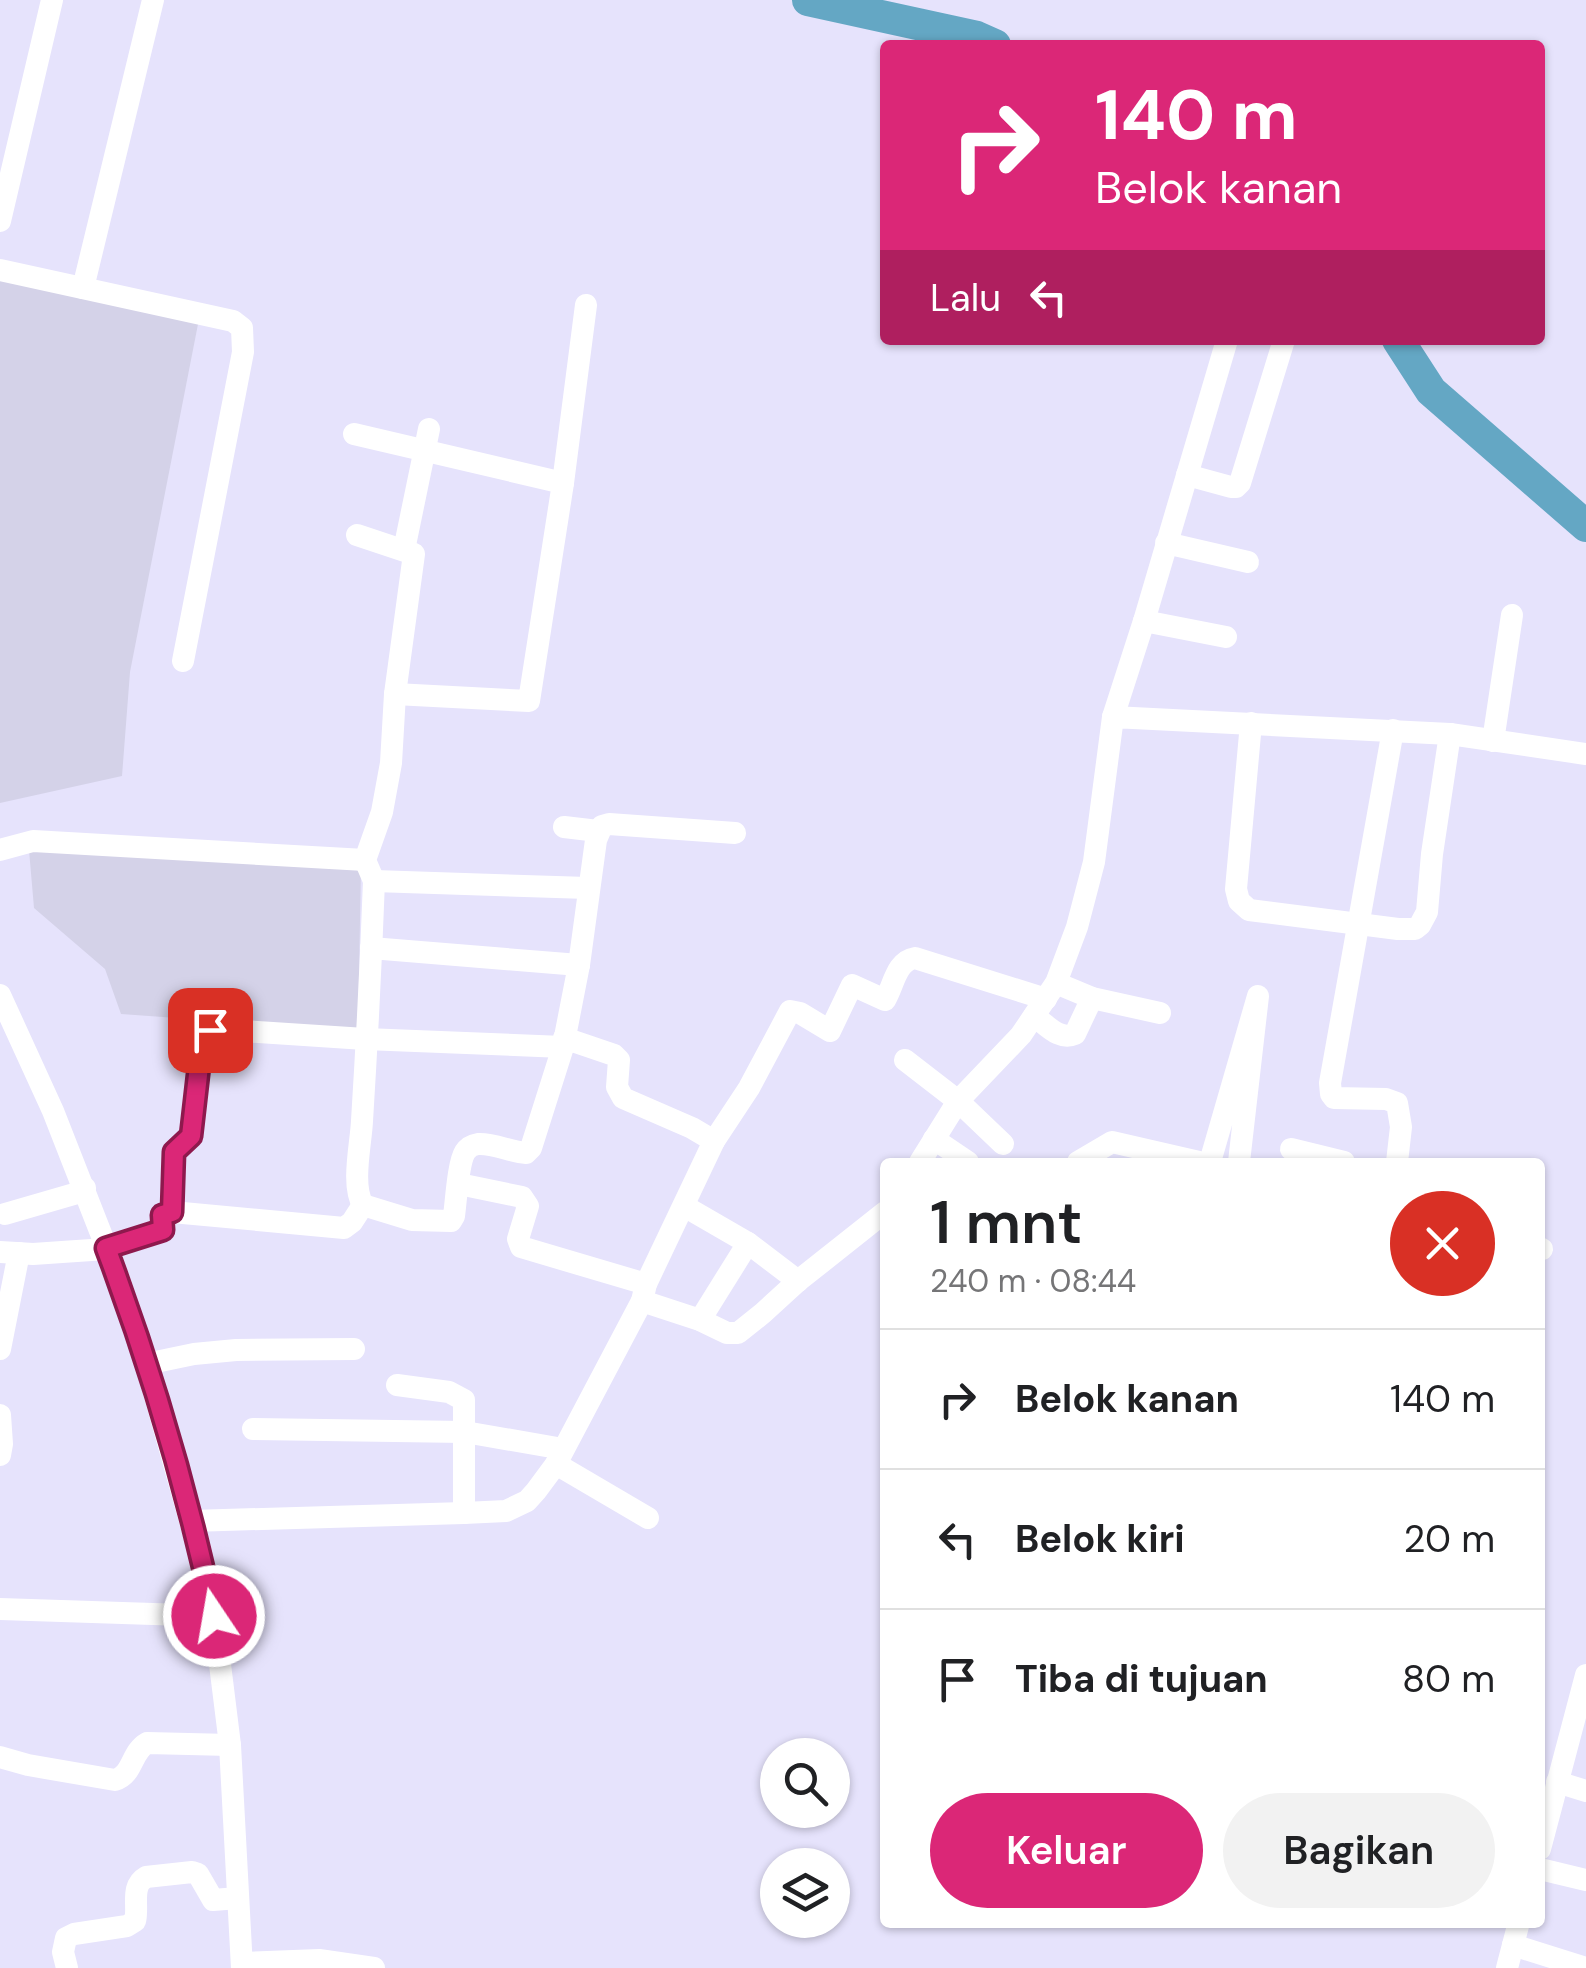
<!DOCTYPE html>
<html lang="id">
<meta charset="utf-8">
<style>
body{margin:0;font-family:"DM Sans",sans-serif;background:#f2f2f2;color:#202124;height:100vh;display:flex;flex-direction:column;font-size:38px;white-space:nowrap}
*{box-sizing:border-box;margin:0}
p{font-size:32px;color:#757577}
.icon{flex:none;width:55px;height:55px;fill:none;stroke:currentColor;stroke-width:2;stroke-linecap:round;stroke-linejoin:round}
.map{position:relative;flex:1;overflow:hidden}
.side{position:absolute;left:880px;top:1158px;width:665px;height:770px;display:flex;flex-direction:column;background:#fff;border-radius:10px;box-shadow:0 2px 8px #0004}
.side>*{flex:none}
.hud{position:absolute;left:880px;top:40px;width:665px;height:305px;border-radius:10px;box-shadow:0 2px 8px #0004;background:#db2777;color:#fff;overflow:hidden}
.fabs{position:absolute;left:760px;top:1738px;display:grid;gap:20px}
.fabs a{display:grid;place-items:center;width:90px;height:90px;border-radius:50%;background:#fff;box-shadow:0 2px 8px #0004;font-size:50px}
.pin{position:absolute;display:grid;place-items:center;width:85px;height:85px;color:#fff;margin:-42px;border-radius:20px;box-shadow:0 5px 15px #0006}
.me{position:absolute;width:110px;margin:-55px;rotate:348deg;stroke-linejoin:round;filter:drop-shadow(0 0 8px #0008)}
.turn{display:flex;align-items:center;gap:35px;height:210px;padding:0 50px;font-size:45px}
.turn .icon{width:130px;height:130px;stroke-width:2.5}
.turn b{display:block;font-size:70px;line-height:85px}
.then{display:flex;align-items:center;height:95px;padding:0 50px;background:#0003;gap:20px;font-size:38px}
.round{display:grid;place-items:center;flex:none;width:105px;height:105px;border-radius:52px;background:#f2f2f2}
.overview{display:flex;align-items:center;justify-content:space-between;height:170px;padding:0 50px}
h1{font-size:60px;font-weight:600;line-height:75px}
.button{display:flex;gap:20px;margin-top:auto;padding:20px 50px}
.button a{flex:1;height:115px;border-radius:60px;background:#db2777;color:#fff;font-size:40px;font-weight:600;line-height:115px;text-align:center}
.button a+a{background:#f2f2f2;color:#202124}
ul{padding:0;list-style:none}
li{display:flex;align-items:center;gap:30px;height:140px;padding:0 50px;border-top:2px solid #e0e0e0}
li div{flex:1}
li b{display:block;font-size:38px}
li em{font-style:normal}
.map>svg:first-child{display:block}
</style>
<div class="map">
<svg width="1586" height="1968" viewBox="0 0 1586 1968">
<rect width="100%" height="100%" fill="#e6e3fc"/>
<g fill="#d4d2e8">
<polygon points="0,280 199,319 130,672 122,776 0,803"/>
<polygon points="29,850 361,866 358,1031 121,1014 105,969 34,908"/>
</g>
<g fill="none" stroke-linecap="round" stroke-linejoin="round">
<g stroke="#64a7c4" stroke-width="32">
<polyline points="808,0 977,37 995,45"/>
<polyline points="1398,340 1431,391 1586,526"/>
</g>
<g stroke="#fff" stroke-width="22">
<polyline points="0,221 52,0"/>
<polyline points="0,270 233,321 242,328 243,352 183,661"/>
<polyline points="83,288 153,0"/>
<polyline points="354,434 563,483"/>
<polyline points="1187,475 1231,487 1236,487 1240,483 1284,340"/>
<path d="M357,535L414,554L395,694L391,763L382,812L365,860L374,881C371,961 367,1041 362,1121C361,1144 351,1185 363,1205L412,1220L451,1221L454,1216C456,1202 458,1163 465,1152C468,1147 472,1145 478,1144C494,1143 510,1152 526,1153L531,1148L563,1047L579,965L596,840L602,826L609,824L735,833"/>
<polyline points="1166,543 1248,562"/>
<polyline points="404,550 429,429"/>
<polyline points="1144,621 1226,637"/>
<polyline points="395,694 529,701 563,483 586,305"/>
<polyline points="1113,717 1144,621 1227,340"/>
<polyline points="1251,723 1236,889 1239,901 1249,910 1398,929 1415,929 1420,925 1427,912 1432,854 1450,734"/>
<polyline points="1393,730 1330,1083 1331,1094 1334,1098 1386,1099 1397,1103 1401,1127 1397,1162"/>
<polyline points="1493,741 1512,615"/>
<polyline points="564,827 598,831"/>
<polyline points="0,850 33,841 365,860"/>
<polyline points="374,881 588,888"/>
<polyline points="371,948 579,965"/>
<polyline points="1056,983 1092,998 1160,1013"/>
<polyline points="0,995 53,1111 120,1282 146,1364 205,1574 214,1616 230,1745 242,1968"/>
<path d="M1034,1016C1047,1025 1059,1041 1075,1034L1092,998"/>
<polyline points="564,1038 614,1055 619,1060 617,1087 623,1098 692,1128 714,1141 646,1284 642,1301"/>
<polyline points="905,1060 958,1101 1003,1144"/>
<polyline points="934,1139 968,1162"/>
<path d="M714,1141L749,1088L790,1011L800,1013L830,1031L852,985L885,1000C894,985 896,961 915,958L1046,999"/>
<polyline points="1291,1149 1344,1162"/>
<polyline points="920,1162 958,1101 1021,1035 1056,983 1077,927 1094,862 1113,717 1450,734 1586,754"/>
<polyline points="1078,1162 1112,1142 1199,1162"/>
<polyline points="1210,1162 1258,996 1239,1162"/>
<polyline points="459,1184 522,1197 528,1206 518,1239 521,1247 646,1284"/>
<polyline points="684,1206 748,1243 700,1320"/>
<polyline points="172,1212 174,1152 191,1136 202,1040 206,1031 227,1030 365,1039 563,1047"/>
<polyline points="5,1214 74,1194 85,1188"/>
<polyline points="748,1243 798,1281"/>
<polyline points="1540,1248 1542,1249"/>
<polyline points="0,1252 33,1254 106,1249 163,1230 162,1215 172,1212 344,1228 352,1222 363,1205"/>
<polyline points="0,1349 19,1253"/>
<polyline points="146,1364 194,1354 236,1350 354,1349"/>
<polyline points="397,1385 449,1392 464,1400 464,1513"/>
<polyline points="0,1415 2,1444 0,1455"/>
<polyline points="253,1429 465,1432 563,1449"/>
<polyline points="556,1464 648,1518"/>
<polyline points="191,1521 464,1513 506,1511 527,1501 536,1491 556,1464 642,1301 700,1320 727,1333 738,1333 763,1313 798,1281 885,1212"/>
<polyline points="0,1609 214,1616"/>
<path d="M0,1757L28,1765L115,1780C133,1775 131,1752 147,1743L230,1745"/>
<polyline points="1557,1782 1586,1791"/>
<polyline points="1540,1849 1586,1675"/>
<polyline points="1540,1869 1586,1880"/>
<polyline points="1513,1945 1586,1968"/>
<polyline points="242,1963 319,1960 374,1968"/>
<path d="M67,1968L63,1952L66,1938L74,1934L127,1926L135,1921C139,1907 130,1886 146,1877L192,1872L198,1874L213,1900L238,1898"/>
<polyline points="1507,1968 1519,1922"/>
</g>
</g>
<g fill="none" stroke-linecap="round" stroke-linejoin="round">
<defs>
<path id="route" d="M210,1030L204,1034L202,1040L191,1136L174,1152L172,1212L162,1215L163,1230L106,1248C150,1365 188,1494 214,1616"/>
</defs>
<use href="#route" stroke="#8e194d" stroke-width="25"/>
<use href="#route" stroke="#db2777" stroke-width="18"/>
</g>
</svg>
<div class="fabs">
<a><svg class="icon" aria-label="search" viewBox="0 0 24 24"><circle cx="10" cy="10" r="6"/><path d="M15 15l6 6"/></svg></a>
<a><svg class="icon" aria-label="layers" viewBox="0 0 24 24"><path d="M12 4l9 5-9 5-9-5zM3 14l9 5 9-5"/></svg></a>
</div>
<div class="pin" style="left:210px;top:1030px;background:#d93025"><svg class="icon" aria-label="arrive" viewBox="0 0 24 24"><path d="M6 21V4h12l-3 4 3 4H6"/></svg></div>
<svg class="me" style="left:214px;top:1616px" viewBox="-20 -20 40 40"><circle r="17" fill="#db2777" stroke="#fff" stroke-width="3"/><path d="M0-11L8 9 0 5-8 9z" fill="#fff"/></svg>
<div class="hud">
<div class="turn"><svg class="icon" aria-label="right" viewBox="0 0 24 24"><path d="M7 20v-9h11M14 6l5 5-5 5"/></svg><div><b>140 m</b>Belok kanan</div></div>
<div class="then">Lalu<svg class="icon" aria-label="left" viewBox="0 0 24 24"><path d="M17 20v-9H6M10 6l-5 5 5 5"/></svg></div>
</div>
<section class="side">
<div class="overview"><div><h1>1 mnt</h1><p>240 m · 08:44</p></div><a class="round" style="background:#d93025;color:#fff"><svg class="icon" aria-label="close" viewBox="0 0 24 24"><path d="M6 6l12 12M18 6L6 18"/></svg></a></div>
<ul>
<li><svg class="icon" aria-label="right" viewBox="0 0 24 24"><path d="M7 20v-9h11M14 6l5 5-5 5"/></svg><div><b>Belok kanan</b></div><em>140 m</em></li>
<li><svg class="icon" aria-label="left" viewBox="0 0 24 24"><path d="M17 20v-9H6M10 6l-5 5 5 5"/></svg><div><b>Belok kiri</b></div><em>20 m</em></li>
<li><svg class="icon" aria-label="arrive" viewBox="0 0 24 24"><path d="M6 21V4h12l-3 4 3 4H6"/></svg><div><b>Tiba di tujuan</b></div><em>80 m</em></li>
</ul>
<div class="button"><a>Keluar</a><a>Bagikan</a></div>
</section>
</div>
